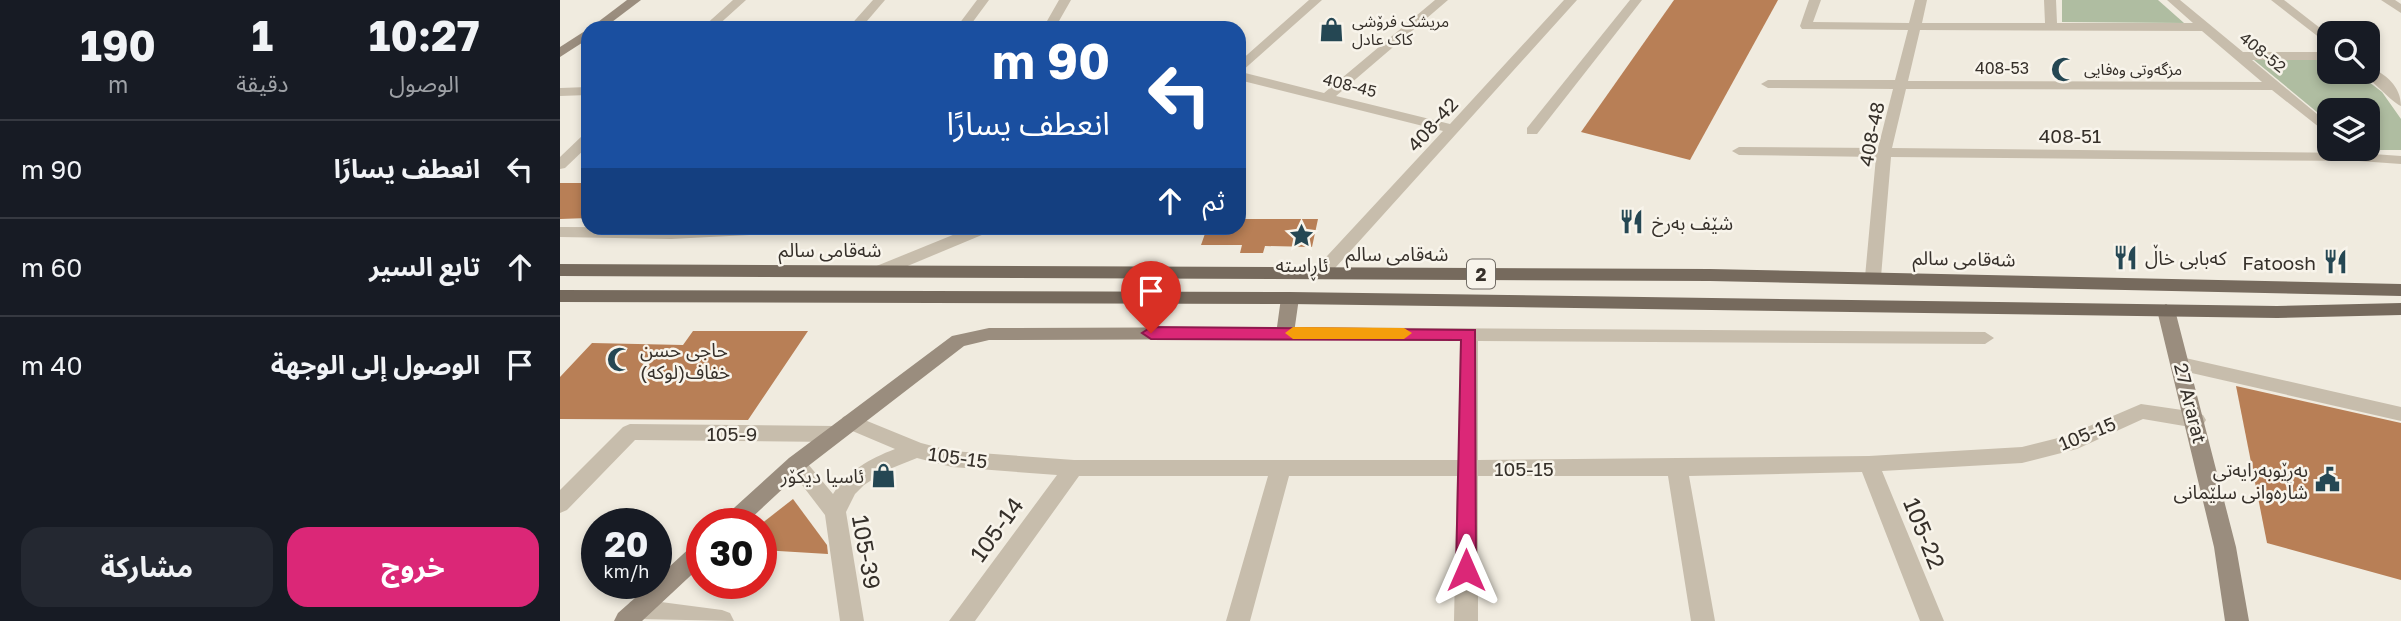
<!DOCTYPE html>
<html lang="ar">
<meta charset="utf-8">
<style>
body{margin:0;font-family:"Golos Text","Noto Sans Arabic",sans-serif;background:#242831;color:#f1f3f6;direction:rtl;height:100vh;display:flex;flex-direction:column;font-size:26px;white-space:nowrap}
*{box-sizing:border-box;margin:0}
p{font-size:23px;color:#9ea1a6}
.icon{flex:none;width:38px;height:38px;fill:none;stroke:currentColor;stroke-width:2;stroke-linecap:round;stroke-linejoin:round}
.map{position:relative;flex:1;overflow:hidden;direction:ltr}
.side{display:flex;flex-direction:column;background:#171b24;width:560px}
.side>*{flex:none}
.top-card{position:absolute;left:21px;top:21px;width:665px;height:214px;border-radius:21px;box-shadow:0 4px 10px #0003;direction:rtl;background:#1a4fa0;color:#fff;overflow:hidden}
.buttons{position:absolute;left:1757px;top:21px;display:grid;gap:14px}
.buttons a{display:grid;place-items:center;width:63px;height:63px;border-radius:14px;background:#171b24;box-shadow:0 4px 10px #0003;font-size:35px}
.speed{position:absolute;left:21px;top:508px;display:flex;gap:14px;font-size:35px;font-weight:700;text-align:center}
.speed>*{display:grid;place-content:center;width:91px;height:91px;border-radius:50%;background:#171b24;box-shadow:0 4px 10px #0003;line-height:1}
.speed small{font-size:18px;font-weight:400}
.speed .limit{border:10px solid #d22;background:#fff;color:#111}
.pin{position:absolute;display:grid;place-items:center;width:60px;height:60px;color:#fff;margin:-72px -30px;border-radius:50% 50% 50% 0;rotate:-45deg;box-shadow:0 0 7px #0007}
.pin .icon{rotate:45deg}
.me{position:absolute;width:77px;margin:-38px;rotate:0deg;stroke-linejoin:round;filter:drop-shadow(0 0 5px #0008)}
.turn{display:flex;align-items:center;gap:24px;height:147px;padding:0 21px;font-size:32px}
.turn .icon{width:91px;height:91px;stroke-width:2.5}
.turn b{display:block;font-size:49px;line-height:60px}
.then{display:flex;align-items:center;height:66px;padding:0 21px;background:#0003;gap:14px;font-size:26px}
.eta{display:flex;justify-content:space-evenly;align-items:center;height:119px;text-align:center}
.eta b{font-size:42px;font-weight:700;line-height:49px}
.primary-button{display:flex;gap:14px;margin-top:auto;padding:14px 21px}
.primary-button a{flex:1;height:80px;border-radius:21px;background:#db2777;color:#fff;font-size:28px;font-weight:700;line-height:80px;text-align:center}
.primary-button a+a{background:#242831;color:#f1f3f6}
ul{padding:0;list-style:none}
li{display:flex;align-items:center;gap:21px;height:98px;padding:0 21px;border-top:2px solid #363941}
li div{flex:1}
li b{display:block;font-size:26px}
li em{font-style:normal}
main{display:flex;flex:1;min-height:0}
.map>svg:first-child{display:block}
</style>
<main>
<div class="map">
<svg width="1841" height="621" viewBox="0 0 1841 621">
<rect width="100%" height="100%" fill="#f0ebdf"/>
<g fill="#afbda1">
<polygon points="1502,0 1598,0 1624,23 1502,22"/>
<polygon points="1694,60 1769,60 1769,72 1796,72 1822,92 1841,119 1841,150 1803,150 1808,149 1808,110 1769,110 1769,122"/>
</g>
<g fill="#b87f56">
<polygon points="1114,0 1218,0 1130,160 1021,132"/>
<polygon points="0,183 28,183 28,218 0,219"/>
<polygon points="679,219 758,219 752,247 705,246 703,253 680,253 682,245 641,245 647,228 679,228"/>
<polygon points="133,331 248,331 188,420 0,419 0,377 32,343 123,345"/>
<polygon points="1676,386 1841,423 1841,580 1707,543"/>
<polygon points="233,499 267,545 268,554 201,550 201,524"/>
</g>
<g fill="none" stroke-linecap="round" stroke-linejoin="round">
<g fill="#c7bdac" fill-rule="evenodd">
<polygon points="173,0 186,0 155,28 142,28"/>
<polygon points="313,0 325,0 301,28 288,28"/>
<polygon points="417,0 429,0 412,23 487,21 499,0 511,0 495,28 396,28"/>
<polygon points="749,0 762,0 681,72 764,93 875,0 888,0 776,96 890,124 1004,0 1017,0 767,277 755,277 753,273 755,269 883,131 679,80 679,62"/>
<polygon points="1070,0 1082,0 977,134 967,134 967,128"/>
<path d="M1249,0H1261L1253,22L1349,23L1355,0H1367L1362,23H1485L1484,0H1496L1497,23H1633L1607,0H1620L1683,52H1769V60H1692L1769,124V135L1712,90L1346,89L1332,148L1799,153L1841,156V164L1799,161L1331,157L1321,277L1319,281H1307L1305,277L1316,157L1179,155L1172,151L1179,147L1318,148L1333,89L1208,88L1201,84L1208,80H1335L1348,30L1242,29L1240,26ZM1360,30L1642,31L1702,82L1348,81Z"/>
<polygon points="1711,0 1724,0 1769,35 1769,45"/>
<polygon points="1821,0 1835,0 1841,4 1841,13"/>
<path d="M1808,67C1826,73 1841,87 1841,106C1833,103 1813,81 1803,74L1802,72H1808Z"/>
<polygon points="28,87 28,95 0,96 0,88"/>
<polygon points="28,134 28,146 5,168 0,169 0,157 23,135"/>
<polygon points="0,227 236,228 228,233 111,239 0,237"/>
<polygon points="410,228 431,228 429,232 326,275 314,275 312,271 314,267"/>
<path d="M725,327L1425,332L1434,338L1425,344L918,341V460L1309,456L1462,447L1506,436L1581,404L1636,412L1643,415L1646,420L1643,425L1636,428L1583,419L1517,449L1462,463L1322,471L1384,621H1360L1302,472L1129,476L1155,621H1131L1108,476H918V621H894L897,476H729L690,621H666L708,476H519L415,621H389L497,475L392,467L357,458L327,470L304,485L295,494L286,512L304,621H280L265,515L226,464L229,458L236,456L243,458L273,494C288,471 309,459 335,449L283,427L280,422L283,417L290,414L361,443L392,451L514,460H898L900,341L725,339L716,333Z"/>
<polygon points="1621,357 1841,407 1841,421 1614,369 1612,364 1614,359"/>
<polygon points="70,424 275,426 282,429 285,434 282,439 275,442 75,440 7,510 0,513 0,490 63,427"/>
<polygon points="78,599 162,610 170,613 174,621 78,619 70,616 67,609 70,602"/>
</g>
<g fill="#9a8d7e" fill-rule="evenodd">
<polygon points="67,0 81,0 44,28 30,28"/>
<polygon points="28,29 28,39 0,57 0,47"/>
<polygon points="730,292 739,298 734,333 725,339 429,340 404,346 243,470 186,523 161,523 164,517 229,458 392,336 429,328 717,327 721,298"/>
<polygon points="1606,304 1615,310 1676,547 1689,621 1665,621 1654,547 1597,310"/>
<polygon points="142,542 142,565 82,621 54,621 58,613 92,583 96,583 96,579 134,544"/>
</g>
<g fill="#766a5d" fill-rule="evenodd">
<polygon points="0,264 1150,269 1841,284 1841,296 1150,281 0,276"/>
<polygon points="0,290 730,292 1717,306 1841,303 1841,315 1717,318 730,304 0,302"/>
</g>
</g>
<polygon fill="#db2777" stroke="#8e194d" stroke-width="2" points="591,327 915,330 916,570 913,576 906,579 899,576 896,570 901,340 591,339 582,333"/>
<polygon fill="#f59e0b" points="733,327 844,328 852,333 844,339 733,339 725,333"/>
<defs>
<symbol id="shop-bare" viewBox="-9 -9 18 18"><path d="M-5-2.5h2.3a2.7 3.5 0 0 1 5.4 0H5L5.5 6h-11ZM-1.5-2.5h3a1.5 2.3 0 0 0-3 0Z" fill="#254753" stroke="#f8f4eb" stroke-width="2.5" paint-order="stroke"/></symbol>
<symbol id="mosque-bare" viewBox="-9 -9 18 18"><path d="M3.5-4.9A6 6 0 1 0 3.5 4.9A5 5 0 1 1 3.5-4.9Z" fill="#254753" stroke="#f8f4eb" stroke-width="2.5" paint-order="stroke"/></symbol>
<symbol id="restaurant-bare" viewBox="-9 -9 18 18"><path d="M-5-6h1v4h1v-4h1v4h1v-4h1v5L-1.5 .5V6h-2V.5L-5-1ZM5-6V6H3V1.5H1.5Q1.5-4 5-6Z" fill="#254753" stroke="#f8f4eb" stroke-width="2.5" paint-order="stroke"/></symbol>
<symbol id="sight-bare" viewBox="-9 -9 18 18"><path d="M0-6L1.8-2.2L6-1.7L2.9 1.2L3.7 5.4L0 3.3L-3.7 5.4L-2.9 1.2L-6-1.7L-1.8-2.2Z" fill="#254753" stroke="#f8f4eb" stroke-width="2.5" paint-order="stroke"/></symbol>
<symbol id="civic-bare" viewBox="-9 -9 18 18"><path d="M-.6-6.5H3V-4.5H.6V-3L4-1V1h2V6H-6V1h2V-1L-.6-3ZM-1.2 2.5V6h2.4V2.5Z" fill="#254753" stroke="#f8f4eb" stroke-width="2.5" paint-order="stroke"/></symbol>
</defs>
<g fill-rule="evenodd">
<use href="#shop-bare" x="754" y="12" width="35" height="35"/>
<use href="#mosque-bare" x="1486" y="52" width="35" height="35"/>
<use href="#restaurant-bare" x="1054" y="204" width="35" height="35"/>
<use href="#sight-bare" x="724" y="218" width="35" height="35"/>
<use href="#restaurant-bare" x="1548" y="240" width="35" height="35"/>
<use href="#restaurant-bare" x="1758" y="244" width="35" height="35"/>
<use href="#mosque-bare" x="42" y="342" width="35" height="35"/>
<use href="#shop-bare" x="306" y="458" width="35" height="35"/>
<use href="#civic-bare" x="1750" y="462" width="35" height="35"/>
</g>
<g text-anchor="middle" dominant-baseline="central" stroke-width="5" stroke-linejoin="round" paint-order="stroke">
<g font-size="16" fill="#36302a" stroke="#f8f4eb" text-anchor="start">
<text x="792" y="21">مریشک فرۆشی<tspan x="792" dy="18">کاک عادل</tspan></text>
<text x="1524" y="69">مزگەوتی وەفایی</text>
</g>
<g font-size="16" fill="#36302a" stroke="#f8f4eb">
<text transform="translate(1703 52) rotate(39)">408-52</text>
<text x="1442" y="68">408-53</text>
<text transform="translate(790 85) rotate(14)">408-45</text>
</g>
<rect fill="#f8f4eb" stroke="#706b64" stroke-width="2" x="907" y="259.5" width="28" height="29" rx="5"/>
<g font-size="18" font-weight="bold" fill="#36302a">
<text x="921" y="274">2</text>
</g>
<g font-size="19" fill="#36302a" stroke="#f8f4eb">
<text transform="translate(872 124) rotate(-48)">408-42</text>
<text transform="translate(1311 134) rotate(-79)">408-48</text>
<text x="1510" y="135">408-51</text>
<text x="270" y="249">شەقامی سالم</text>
<text x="837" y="253">شەقامی سالم</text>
<text transform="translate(1404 258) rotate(1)">شەقامی سالم</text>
<text transform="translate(1631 403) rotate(76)">27 Ararat</text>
<text x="172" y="433">105-9</text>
<text transform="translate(1527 433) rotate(-22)">105-15</text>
<text transform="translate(398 457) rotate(8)">105-15</text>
<text x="964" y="468">105-15</text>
</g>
<g font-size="19" fill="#36302a" stroke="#f8f4eb" text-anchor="start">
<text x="1092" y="222">شێف بەرخ</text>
<text x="1585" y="257">کەبابی خاڵ</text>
<text x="1756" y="262" text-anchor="end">Fatoosh</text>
<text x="742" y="264" text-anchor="middle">ئاڕاستە</text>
<text x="80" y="349">حاجی حسن<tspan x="80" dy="22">(لوکه)خفاف</tspan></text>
<text x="1748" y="469" text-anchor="end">بەڕێوبەرایەتی<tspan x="1748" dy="22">شارەوانی سلێمانی</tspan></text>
<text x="304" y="475" text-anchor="end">ئاسیا دیكۆر</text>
</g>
<g font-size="23" fill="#36302a" stroke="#f8f4eb">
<text transform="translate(436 529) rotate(-54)">105-14</text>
<text transform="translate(1365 533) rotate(68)">105-22</text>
<text transform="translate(307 552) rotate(80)">105-39</text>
</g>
</g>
</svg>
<div class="buttons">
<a><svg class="icon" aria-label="search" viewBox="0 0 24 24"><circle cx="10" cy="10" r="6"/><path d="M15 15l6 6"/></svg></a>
<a><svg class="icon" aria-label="layers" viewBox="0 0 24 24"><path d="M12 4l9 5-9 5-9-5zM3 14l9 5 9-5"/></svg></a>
</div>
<div class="speed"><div>20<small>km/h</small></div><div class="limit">30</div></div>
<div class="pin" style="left:591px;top:333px;background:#d93025"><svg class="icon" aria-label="arrive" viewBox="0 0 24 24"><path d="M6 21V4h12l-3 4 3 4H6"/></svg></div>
<svg class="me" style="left:906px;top:570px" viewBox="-20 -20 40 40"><path d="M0-17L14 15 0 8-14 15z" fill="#db2777" stroke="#fff" stroke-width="4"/></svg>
<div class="top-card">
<div class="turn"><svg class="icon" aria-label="left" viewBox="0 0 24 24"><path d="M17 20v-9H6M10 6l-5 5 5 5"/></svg><div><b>90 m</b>انعطف يسارًا</div></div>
<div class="then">ثم<svg class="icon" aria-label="ahead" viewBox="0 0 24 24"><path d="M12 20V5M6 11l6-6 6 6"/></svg></div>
</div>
</div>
<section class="side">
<div class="eta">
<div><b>10:27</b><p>الوصول</p></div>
<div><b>1</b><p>دقيقة</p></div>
<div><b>190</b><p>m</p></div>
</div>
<ul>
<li><svg class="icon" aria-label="left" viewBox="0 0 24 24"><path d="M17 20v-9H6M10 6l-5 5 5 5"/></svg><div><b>انعطف يسارًا</b></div><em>90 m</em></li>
<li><svg class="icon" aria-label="ahead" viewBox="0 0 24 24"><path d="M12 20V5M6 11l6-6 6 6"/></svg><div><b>تابع السير</b></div><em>60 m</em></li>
<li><svg class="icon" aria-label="arrive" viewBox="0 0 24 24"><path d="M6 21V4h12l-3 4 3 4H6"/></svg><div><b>الوصول إلى الوجهة</b></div><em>40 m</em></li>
</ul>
<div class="primary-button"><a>خروج</a><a>مشاركة</a></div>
</section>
</main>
